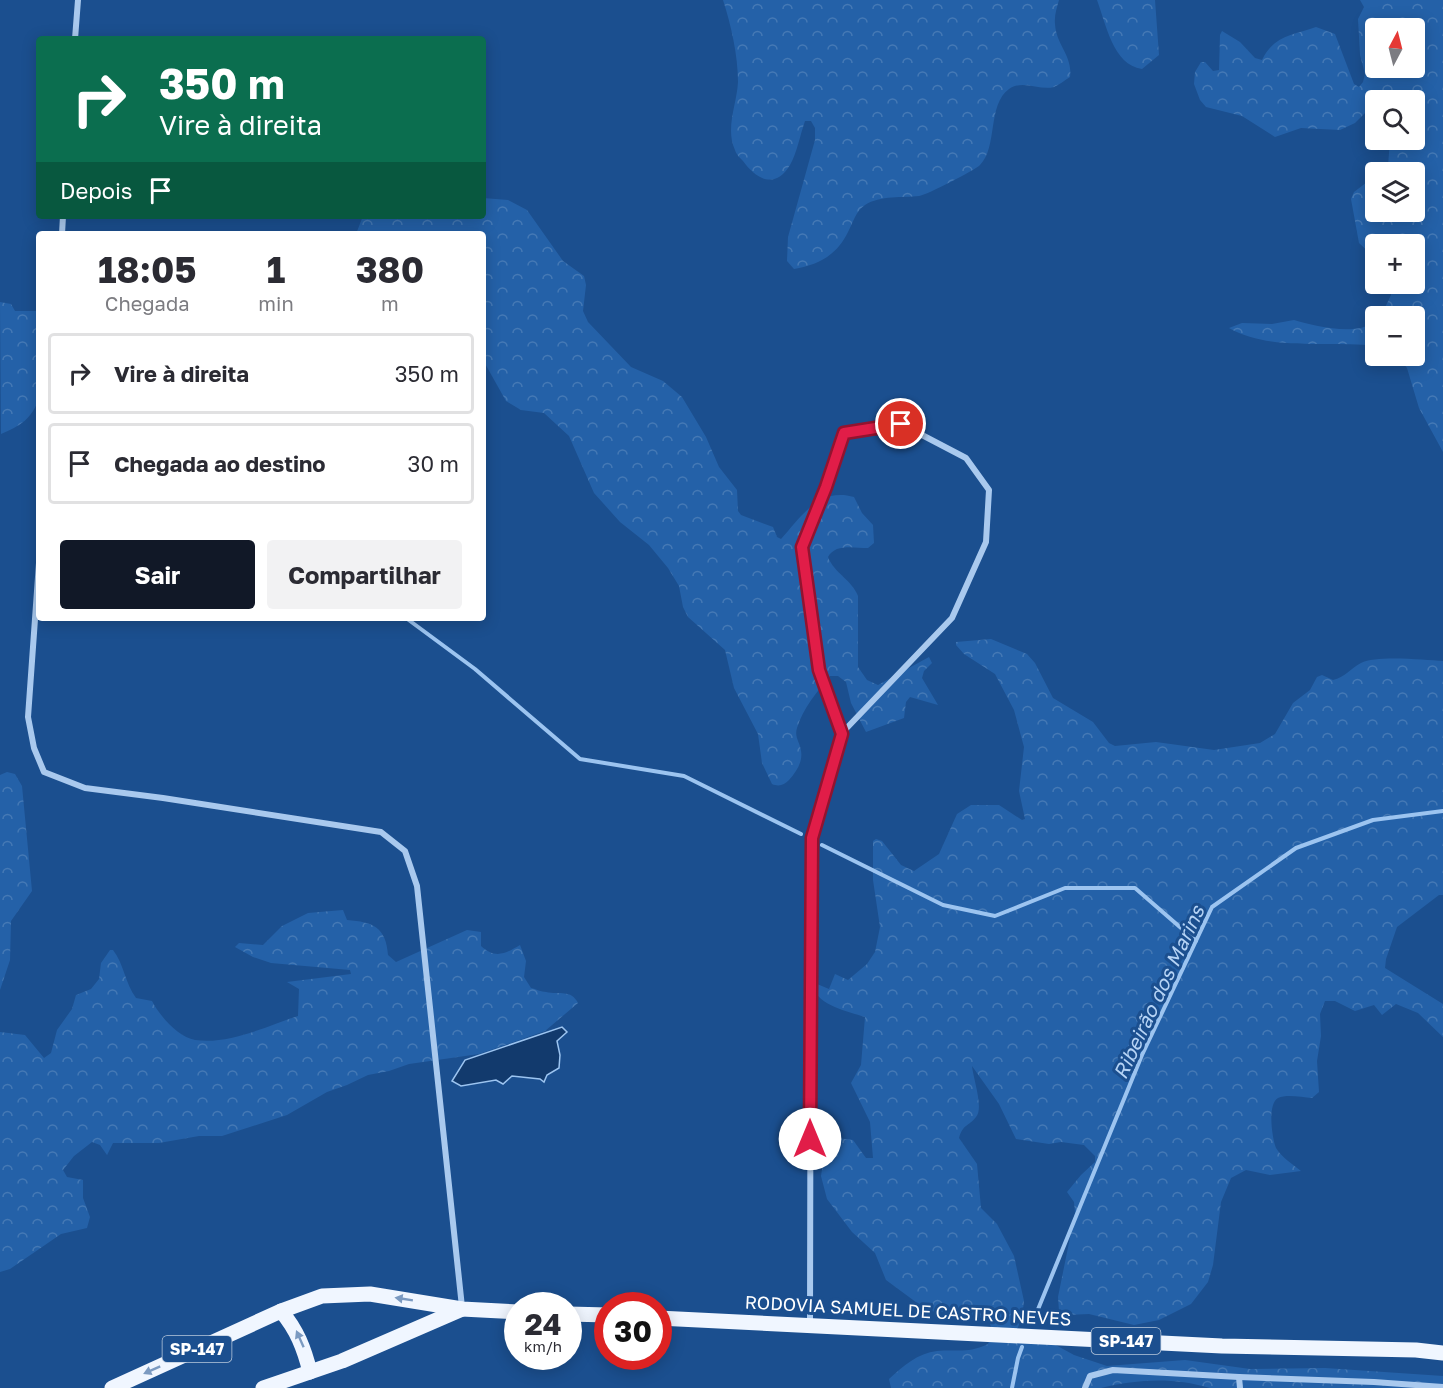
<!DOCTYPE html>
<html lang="pt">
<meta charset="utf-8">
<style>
body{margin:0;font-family:"Golos Text",sans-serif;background:#f2f2f3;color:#2b2b33;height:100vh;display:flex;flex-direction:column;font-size:22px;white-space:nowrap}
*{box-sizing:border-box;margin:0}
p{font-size:20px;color:#7c7c81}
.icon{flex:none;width:33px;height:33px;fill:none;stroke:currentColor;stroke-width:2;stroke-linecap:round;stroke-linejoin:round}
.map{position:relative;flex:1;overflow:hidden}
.drawer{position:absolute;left:36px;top:231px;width:450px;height:390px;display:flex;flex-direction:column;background:#fff;border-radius:6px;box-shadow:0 3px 15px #0003}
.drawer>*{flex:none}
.guide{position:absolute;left:36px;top:36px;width:450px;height:183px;border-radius:6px;box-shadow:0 3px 15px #0003;background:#0b6e4f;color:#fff;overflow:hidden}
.needle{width:39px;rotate:7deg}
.buttons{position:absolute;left:1365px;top:18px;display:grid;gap:12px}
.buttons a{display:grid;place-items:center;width:60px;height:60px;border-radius:6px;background:#fff;box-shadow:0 3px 15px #0003;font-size:30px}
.speed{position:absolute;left:504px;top:1292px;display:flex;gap:12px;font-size:30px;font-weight:700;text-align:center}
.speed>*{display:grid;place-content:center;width:78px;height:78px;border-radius:50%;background:#fff;box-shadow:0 3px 15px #0003;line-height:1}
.speed small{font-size:15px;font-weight:400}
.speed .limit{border:9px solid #d22;background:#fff;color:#111}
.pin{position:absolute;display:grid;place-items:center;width:51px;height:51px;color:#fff;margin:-26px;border:3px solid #fff;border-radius:50%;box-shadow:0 2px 6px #0007}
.me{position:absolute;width:66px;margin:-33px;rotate:0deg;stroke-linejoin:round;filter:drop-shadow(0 0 4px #0008)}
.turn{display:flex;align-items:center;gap:21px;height:126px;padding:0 24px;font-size:27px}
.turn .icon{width:78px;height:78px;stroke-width:2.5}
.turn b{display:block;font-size:42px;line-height:51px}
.then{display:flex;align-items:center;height:57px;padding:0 24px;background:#0003;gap:12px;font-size:22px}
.eta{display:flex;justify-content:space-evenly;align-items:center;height:102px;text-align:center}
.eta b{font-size:36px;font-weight:700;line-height:42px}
.action{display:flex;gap:12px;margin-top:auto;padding:12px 24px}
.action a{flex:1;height:69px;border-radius:6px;background:#111827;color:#fff;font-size:24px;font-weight:700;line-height:69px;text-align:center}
.action a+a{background:#f2f2f3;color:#2b2b33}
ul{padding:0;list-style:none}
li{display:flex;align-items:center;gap:18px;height:81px;margin:0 12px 9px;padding:0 12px;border:3px solid #e1e1e2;border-radius:6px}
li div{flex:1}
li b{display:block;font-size:22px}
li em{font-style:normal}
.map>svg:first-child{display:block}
</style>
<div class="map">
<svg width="1443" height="1388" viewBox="0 0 1443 1388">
<defs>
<pattern id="forest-crowns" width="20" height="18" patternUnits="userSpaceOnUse" patternTransform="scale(1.5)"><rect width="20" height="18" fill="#2461a8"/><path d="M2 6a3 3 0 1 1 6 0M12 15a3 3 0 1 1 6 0" fill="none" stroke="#4579b5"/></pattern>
</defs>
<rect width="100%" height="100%" fill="#1b4f8f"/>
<g fill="url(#forest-crowns)" fill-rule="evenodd">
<path d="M723,0H1059C1057,7 1054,16 1055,24C1056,45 1073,56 1070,77C1065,80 1059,85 1054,87C1040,91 1023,79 1009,89C987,105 998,147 980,165C975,170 927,195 919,196C903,198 880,195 865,205C856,211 853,222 848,232C837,255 818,265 794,269L787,261L788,237L815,140V128L811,121H805C800,135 797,153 790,165C775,190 756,179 743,161C740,158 736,154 735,150C725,128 737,104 738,82C738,55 731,25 723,0Z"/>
<path d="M1097,0H1155L1159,55L1142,69C1113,65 1106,24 1097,0Z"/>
<path d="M1360,0H1443V452L1419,408L1407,368L1397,356H1414V316H1381L1391,295V284H1414V244H1376L1375,258L1359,243L1351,199L1354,192L1375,176L1376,212H1414V172H1380L1388,166L1390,140H1414V100H1376L1375,103L1355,123L1340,130L1301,128L1275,137L1242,116L1206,107L1200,100L1194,84L1195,72L1201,62H1205L1213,71L1219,70L1220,35L1222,31L1240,42L1255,58L1262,60C1273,36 1293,35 1316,27L1335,34L1354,84L1359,87L1363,82L1365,74L1360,55L1358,19L1364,7ZM1414,28V68H1376V28Z"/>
<path d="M483,198L508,200L527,210L563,261L584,276L586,285L583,311L588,322L631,367L663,381L682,397L706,437L719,467L737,490L738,511L741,515L773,527L777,537L781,539C802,516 819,487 854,497L862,513L873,525L874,543L868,548C855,548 835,543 828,557C834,573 852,580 858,596V667L867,680L878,685L929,657L932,663L924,671L922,678L938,705L910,697L906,702L904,718L866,732L851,703L846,682L838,676H830C817,692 803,708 797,728C794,737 800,742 801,751C803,762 796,772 789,780C784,785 779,787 772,784L762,763L758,734L734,688L725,650L688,617L683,607L679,586L668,568L649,545L620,522L594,493L569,436L544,413L521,410L506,401L483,360V234H356L363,216H483Z"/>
<path d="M0,302L11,304L15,311H39V398C32,419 20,426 1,434Z"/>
<path d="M1294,320C1314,326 1358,337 1375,321V346C1328,340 1272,352 1229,328L1242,323L1272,324Z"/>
<path d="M991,639L1027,654L1035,663L1053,698L1093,722L1109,743L1115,746L1156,742L1214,750L1260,743L1275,734L1293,703L1310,690L1317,677L1322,675L1333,680C1345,677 1350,669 1361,663C1377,655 1424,660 1443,661V895H1439L1397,927L1386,959L1385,968L1443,1004V1037L1418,1013L1396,1004L1382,1015L1374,1005L1355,1011L1335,1001H1325L1320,1014L1321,1036L1317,1061L1319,1092L1312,1098C1302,1097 1286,1094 1278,1098C1267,1104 1272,1138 1276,1148C1281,1157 1294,1165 1301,1171L1270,1175L1246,1170L1231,1178L1221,1202L1213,1265L1208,1282L1191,1304L1159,1320L1134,1325L1089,1314L1066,1315L1059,1311L1058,1297L1075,1213L1074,1202L1067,1192L1081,1175L1095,1162V1156L1084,1145L1061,1142L1049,1144L1016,1139L999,1104L972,1066C973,1078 984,1108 976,1117C968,1127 963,1124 959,1138L977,1164L981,1208L997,1224L1014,1256L1024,1301L1022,1317L1013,1340L1041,1337L1074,1355L1107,1366L1185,1360L1250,1369L1325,1368L1443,1376V1388H1210C1173,1377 1138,1379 1101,1388H891L889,1379C903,1366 918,1353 937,1351C959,1349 967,1354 988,1344L993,1331L988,1320L967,1314L928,1311L886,1280L875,1253L852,1232L827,1199L821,1176L825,1150L838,1138L853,1140L866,1158H873L870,1122L851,1083L861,1065L865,1017C847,1011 820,1006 813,988L817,984L829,989L835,974L848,980L867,964L875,952L880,927L873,880V841L876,839L882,841L901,865L914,871L939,854L957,814L971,805H999L1022,820L1025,819L1019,791L1024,747L1014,710L995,674L964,654L956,645V642Z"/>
<polygon points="7,772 15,774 22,786 32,891 11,921 10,960 0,990 0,775"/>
<path d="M343,910L347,920C373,922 386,927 388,955L396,962L467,930L481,932V946C495,959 505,954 520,945L526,961L524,977L531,988C536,989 541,992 546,992C559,995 571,989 578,1003L545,1031L479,1054L409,1064L389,1071L368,1075L347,1085L327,1092L287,1115L222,1136H199L159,1143H113L107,1155L100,1145L92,1142L74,1156L63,1170L67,1177L83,1180V1198L90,1217L87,1228L61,1234L10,1269L0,1272V1032L25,1035L44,1058L51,1053L57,1030L72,1009L76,995L91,989L99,979L101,963L110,950H113C124,964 125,983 136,998L152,1001C159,1015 178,1037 195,1040C229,1045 267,1026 298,1016L299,989L287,982L351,974L350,970L271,963L253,957L235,947L239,943L263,945L282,926L308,913Z"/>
</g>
<polygon fill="#123a6d" stroke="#9cc4f0" stroke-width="1.5" points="562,1027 567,1032 557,1041 560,1055 559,1068 547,1075 544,1082 540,1079 512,1076 503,1084 496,1080 461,1086 452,1081 465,1060"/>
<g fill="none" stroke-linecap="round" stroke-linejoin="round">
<g stroke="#9cc4f0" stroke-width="4">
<polyline points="406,618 475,669 580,759 684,776 801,834"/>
<polyline points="822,845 943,905 995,916 1065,888 1135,888 1196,941"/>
<polyline points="1032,1324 1142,1055 1212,907 1296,848 1373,820 1443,811"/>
<polyline points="1012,1388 1018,1358 1022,1347"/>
</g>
<g stroke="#a9c9ee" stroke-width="6">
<polyline points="75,39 78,0"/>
<polyline points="62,234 63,216"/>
<polyline points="39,563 28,717 34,748 44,772 85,788 163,798 381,832 405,851 417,886 462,1307"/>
<polyline points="810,1323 811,838 841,734 952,618 986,542 989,490 966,458 901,424 844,433 826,487 802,547 819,670 841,734"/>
<polyline points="1239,1377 1240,1388"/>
<polyline points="1085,1388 1090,1376 1113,1370 1239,1377 1374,1382 1443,1387"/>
</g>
<g stroke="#f0f6ff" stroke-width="15">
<path d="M281,1311C297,1330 304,1348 310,1372"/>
<polyline points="568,1314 608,1315"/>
<polyline points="658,1318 1222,1346 1416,1350 1443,1353"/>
<polyline points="112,1388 281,1311 322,1296 370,1294 462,1309 518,1312"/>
<polyline points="263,1388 342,1361 462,1309"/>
</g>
</g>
<defs><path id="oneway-solid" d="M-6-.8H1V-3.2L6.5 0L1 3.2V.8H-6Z" transform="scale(1.5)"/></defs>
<g fill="#7b9ac1">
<use href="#oneway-solid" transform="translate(404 1299) rotate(-171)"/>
<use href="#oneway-solid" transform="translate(300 1339) rotate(-114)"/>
<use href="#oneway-solid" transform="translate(152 1370) rotate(156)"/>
</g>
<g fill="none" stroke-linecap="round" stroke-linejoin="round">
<defs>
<polyline id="route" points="810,1139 812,838 842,734 819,670 802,547 826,487 844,433 901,424"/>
</defs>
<use href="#route" stroke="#92132f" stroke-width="15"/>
<use href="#route" stroke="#e11d48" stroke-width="10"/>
</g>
<g text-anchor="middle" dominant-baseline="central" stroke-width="6" stroke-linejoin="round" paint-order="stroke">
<g fill="#1b4f8f" stroke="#bbcadd" stroke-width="1.5">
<rect x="1091.5" y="1328" width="69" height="26" rx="4.5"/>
<rect x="162.5" y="1336" width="69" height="26" rx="4.5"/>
</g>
<g font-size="16" font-weight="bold" fill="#fff">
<text x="1126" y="1341">SP-147</text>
<text x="197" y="1349">SP-147</text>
</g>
<g font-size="18" fill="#fff" stroke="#1b4f8f">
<text transform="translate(908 1310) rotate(3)">RODOVIA SAMUEL DE CASTRO NEVES</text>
</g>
<g font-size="20" font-style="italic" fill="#b5d3f5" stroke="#1b4f8f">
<text transform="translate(1158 992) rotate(-65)">Ribeirão dos Marins</text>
</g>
</g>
</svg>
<div class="buttons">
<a><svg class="needle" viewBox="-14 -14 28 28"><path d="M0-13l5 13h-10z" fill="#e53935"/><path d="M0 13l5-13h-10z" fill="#7c7c81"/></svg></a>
<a><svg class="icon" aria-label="search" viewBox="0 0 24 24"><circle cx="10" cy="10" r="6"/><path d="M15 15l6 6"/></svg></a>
<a><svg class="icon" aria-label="layers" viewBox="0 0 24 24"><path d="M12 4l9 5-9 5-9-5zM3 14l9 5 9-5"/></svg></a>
<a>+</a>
<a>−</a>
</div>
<div class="speed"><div>24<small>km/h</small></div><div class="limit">30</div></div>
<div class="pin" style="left:901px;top:424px;background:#d93025"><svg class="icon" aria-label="arrive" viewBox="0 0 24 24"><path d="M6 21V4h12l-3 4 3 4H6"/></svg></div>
<svg class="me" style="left:810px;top:1139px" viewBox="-20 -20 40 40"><circle r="19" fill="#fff"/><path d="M0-13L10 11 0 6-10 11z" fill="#e11d48"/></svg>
<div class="guide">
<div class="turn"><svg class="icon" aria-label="right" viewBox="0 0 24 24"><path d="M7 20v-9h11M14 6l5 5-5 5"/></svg><div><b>350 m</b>Vire à direita</div></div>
<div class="then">Depois<svg class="icon" aria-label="arrive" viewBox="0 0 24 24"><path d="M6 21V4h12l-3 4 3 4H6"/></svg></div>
</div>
<section class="drawer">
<div class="eta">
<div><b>18:05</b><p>Chegada</p></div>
<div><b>1</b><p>min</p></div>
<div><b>380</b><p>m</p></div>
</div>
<ul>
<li><svg class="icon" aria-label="right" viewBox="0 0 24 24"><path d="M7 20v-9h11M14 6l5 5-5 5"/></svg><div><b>Vire à direita</b></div><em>350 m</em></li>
<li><svg class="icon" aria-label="arrive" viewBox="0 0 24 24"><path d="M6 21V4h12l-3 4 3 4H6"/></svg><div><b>Chegada ao destino</b></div><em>30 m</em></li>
</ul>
<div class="action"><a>Sair</a><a>Compartilhar</a></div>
</section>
</div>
